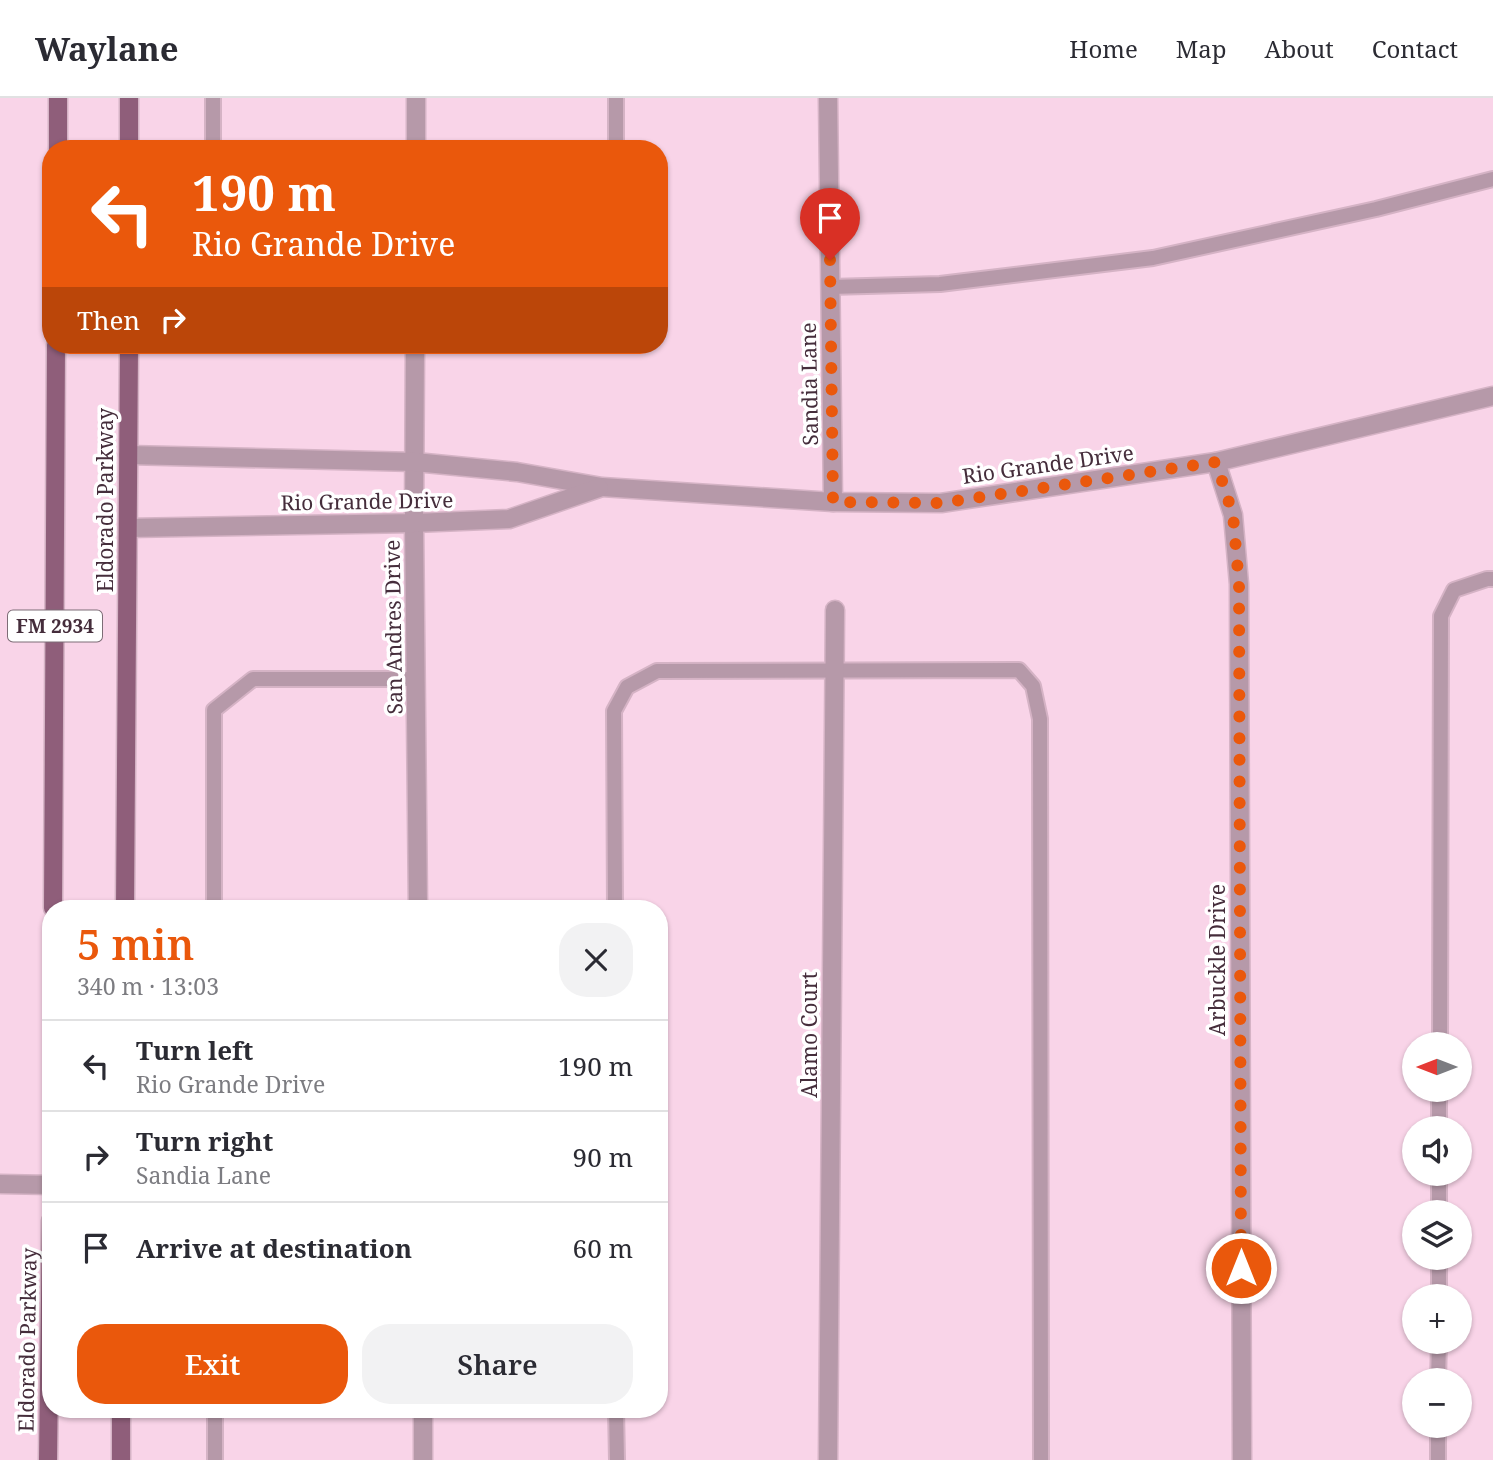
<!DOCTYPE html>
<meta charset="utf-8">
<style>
body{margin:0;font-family:"Noto Serif",serif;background:#f2f2f3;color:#2b2b33;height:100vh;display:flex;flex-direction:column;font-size:26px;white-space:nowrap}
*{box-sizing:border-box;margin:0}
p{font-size:23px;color:#7c7c81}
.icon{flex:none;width:38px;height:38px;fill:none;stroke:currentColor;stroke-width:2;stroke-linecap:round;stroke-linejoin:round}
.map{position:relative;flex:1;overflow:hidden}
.details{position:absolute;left:42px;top:802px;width:626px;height:518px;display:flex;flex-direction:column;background:#fff;border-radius:28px;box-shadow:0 2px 5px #0004}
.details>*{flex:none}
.hud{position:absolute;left:42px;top:42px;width:626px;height:214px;border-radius:28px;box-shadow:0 2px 5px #0004;background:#ea580c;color:#fff;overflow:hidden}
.needle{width:46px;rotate:270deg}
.fabs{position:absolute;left:1402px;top:934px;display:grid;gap:14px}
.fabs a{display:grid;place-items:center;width:70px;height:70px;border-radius:50%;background:#fff;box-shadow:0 2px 5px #0004;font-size:35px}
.pin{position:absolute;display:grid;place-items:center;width:60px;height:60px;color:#fff;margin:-72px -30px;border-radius:50% 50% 50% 0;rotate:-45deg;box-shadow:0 0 7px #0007}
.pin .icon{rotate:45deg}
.me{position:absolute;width:77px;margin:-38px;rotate:0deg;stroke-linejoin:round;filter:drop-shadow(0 0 5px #0008)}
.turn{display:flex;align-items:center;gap:24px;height:147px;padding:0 35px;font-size:32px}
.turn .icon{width:91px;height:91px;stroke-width:2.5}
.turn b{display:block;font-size:49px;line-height:60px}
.then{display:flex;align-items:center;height:66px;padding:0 35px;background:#0003;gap:14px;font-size:26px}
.round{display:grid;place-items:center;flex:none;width:74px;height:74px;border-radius:28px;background:#f2f2f3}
.headline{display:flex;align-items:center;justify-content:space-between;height:119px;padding:0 35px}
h1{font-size:42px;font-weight:600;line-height:52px;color:#ea580c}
.cta{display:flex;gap:14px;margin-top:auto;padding:14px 35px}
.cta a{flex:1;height:80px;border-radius:28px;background:#ea580c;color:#fff;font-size:28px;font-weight:600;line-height:80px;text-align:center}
.cta a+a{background:#f2f2f3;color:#2b2b33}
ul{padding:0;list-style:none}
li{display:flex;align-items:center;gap:21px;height:91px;padding:0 35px;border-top:2px solid #e1e1e2}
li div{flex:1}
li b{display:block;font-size:26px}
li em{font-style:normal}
header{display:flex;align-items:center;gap:42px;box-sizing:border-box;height:98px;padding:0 35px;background:#fff;border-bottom:2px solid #e1e1e2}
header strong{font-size:33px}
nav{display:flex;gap:38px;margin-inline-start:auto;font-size:24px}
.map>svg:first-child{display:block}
</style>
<header>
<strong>Waylane</strong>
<nav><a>Home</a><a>Map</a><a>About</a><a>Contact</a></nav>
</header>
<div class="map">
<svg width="1493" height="1362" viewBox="0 0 1493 1362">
<rect width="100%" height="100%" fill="#f9d4e8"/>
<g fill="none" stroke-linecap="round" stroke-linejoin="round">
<defs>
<g id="service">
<polyline points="213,0 213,51"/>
<polyline points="616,51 616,0"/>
<polyline points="830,189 940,186 1153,160 1376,111 1493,81"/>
<polyline points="214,810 214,612 253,581 416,581"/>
<polyline points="615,810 614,613 627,589 657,573 1019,572 1033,588 1040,621 1041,1362"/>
<polyline points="1440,947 1441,518 1454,492 1487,481 1493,481"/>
<polyline points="1439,1031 1439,992"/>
<polyline points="1439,1115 1439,1076"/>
<polyline points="1439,1199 1439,1160"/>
<polyline points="1438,1283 1439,1244"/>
<polyline points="215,1311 215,1362"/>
<polyline points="616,1311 617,1362"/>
<polyline points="1438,1362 1438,1328"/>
</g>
<g id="minor">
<polyline points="828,0 833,404"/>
<polyline points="416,51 416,0"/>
<polyline points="415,247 414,425 418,810"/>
<polyline points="128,357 415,364 517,374 602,389 833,404 941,405 1216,364 1493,298"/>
<polyline points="1216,364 1233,417 1239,486 1242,1362"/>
<polyline points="128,430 414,425 509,421 599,390"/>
<polyline points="0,1086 51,1087"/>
<polyline points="423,1311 423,1362"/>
<polyline points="828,1362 835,512"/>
</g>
<g id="primary">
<polyline points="58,51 58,0"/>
<polyline points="129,51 129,0"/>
<polyline points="53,810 56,247"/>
<polyline points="125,810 129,247"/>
<polyline points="48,1362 51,1123"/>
<polyline points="121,1362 121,1311"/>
</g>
</defs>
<use href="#service" stroke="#d5b3c5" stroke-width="18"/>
<use href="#minor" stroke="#d5b3c5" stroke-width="21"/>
<use href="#primary" stroke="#d5b3c5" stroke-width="21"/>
<use href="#service" stroke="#b699a9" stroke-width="14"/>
<use href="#minor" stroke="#b699a9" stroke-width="18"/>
<use href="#primary" stroke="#8f5e7a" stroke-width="18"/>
</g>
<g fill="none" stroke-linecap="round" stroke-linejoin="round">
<polyline stroke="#ea580c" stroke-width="12" stroke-dasharray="0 21.6" points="830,162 833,404 941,405 1216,364 1233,417 1239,486 1241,1170"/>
</g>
<g text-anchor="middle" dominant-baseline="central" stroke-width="7" stroke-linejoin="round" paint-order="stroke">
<rect fill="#fff" stroke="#7d6c76" stroke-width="2" x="8" y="512.5" width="94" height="31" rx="5"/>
<g font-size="19" font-weight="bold" fill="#452d3b">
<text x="55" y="528">FM 2934</text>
</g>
<g font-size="21" fill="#452d3b" stroke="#fff">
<text transform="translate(809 286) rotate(-91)">Sandia Lane</text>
<text transform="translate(1048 366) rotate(-8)">Rio Grande Drive</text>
<text transform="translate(105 402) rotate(-90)">Eldorado Parkway</text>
<text transform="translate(367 403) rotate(-1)">Rio Grande Drive</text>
<text transform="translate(393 529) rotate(-91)">San Andres Drive</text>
<text transform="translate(1217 862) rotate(-90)">Arbuckle Drive</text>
<text transform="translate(809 937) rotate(-90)">Alamo Court</text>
<text transform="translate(27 1242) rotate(-89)">Eldorado Parkway</text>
</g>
</g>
</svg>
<div class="fabs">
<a><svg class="needle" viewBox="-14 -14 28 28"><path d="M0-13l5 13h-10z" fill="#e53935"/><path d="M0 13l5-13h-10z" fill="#7c7c81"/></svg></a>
<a><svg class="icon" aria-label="sound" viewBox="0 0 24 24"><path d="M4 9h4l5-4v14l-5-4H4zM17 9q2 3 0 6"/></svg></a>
<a><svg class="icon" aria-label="layers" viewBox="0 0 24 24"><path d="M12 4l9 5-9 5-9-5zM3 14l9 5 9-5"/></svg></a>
<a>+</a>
<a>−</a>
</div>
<div class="pin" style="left:830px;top:162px;background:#d93025"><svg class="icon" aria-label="arrive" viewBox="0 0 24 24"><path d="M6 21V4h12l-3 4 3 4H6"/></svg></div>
<svg class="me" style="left:1241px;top:1170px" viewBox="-20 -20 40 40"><circle r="17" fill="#ea580c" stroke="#fff" stroke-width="3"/><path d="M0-11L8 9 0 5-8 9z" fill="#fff"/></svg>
<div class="hud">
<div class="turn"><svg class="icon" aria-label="left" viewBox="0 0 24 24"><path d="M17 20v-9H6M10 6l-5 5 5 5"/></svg><div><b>190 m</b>Rio Grande Drive</div></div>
<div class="then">Then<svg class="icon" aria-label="right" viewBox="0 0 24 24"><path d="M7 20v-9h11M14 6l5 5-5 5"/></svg></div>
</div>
<section class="details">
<div class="headline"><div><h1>5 min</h1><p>340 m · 13:03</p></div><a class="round"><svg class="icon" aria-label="close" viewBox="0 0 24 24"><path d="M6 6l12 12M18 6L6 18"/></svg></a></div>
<ul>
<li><svg class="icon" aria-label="left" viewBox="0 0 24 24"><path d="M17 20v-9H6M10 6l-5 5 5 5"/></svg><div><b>Turn left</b><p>Rio Grande Drive</p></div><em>190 m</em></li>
<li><svg class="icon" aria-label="right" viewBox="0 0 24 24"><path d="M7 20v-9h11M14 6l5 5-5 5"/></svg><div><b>Turn right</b><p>Sandia Lane</p></div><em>90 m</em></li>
<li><svg class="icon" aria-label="arrive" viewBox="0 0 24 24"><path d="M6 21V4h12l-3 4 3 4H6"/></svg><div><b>Arrive at destination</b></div><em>60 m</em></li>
</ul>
<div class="cta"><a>Exit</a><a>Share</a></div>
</section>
</div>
